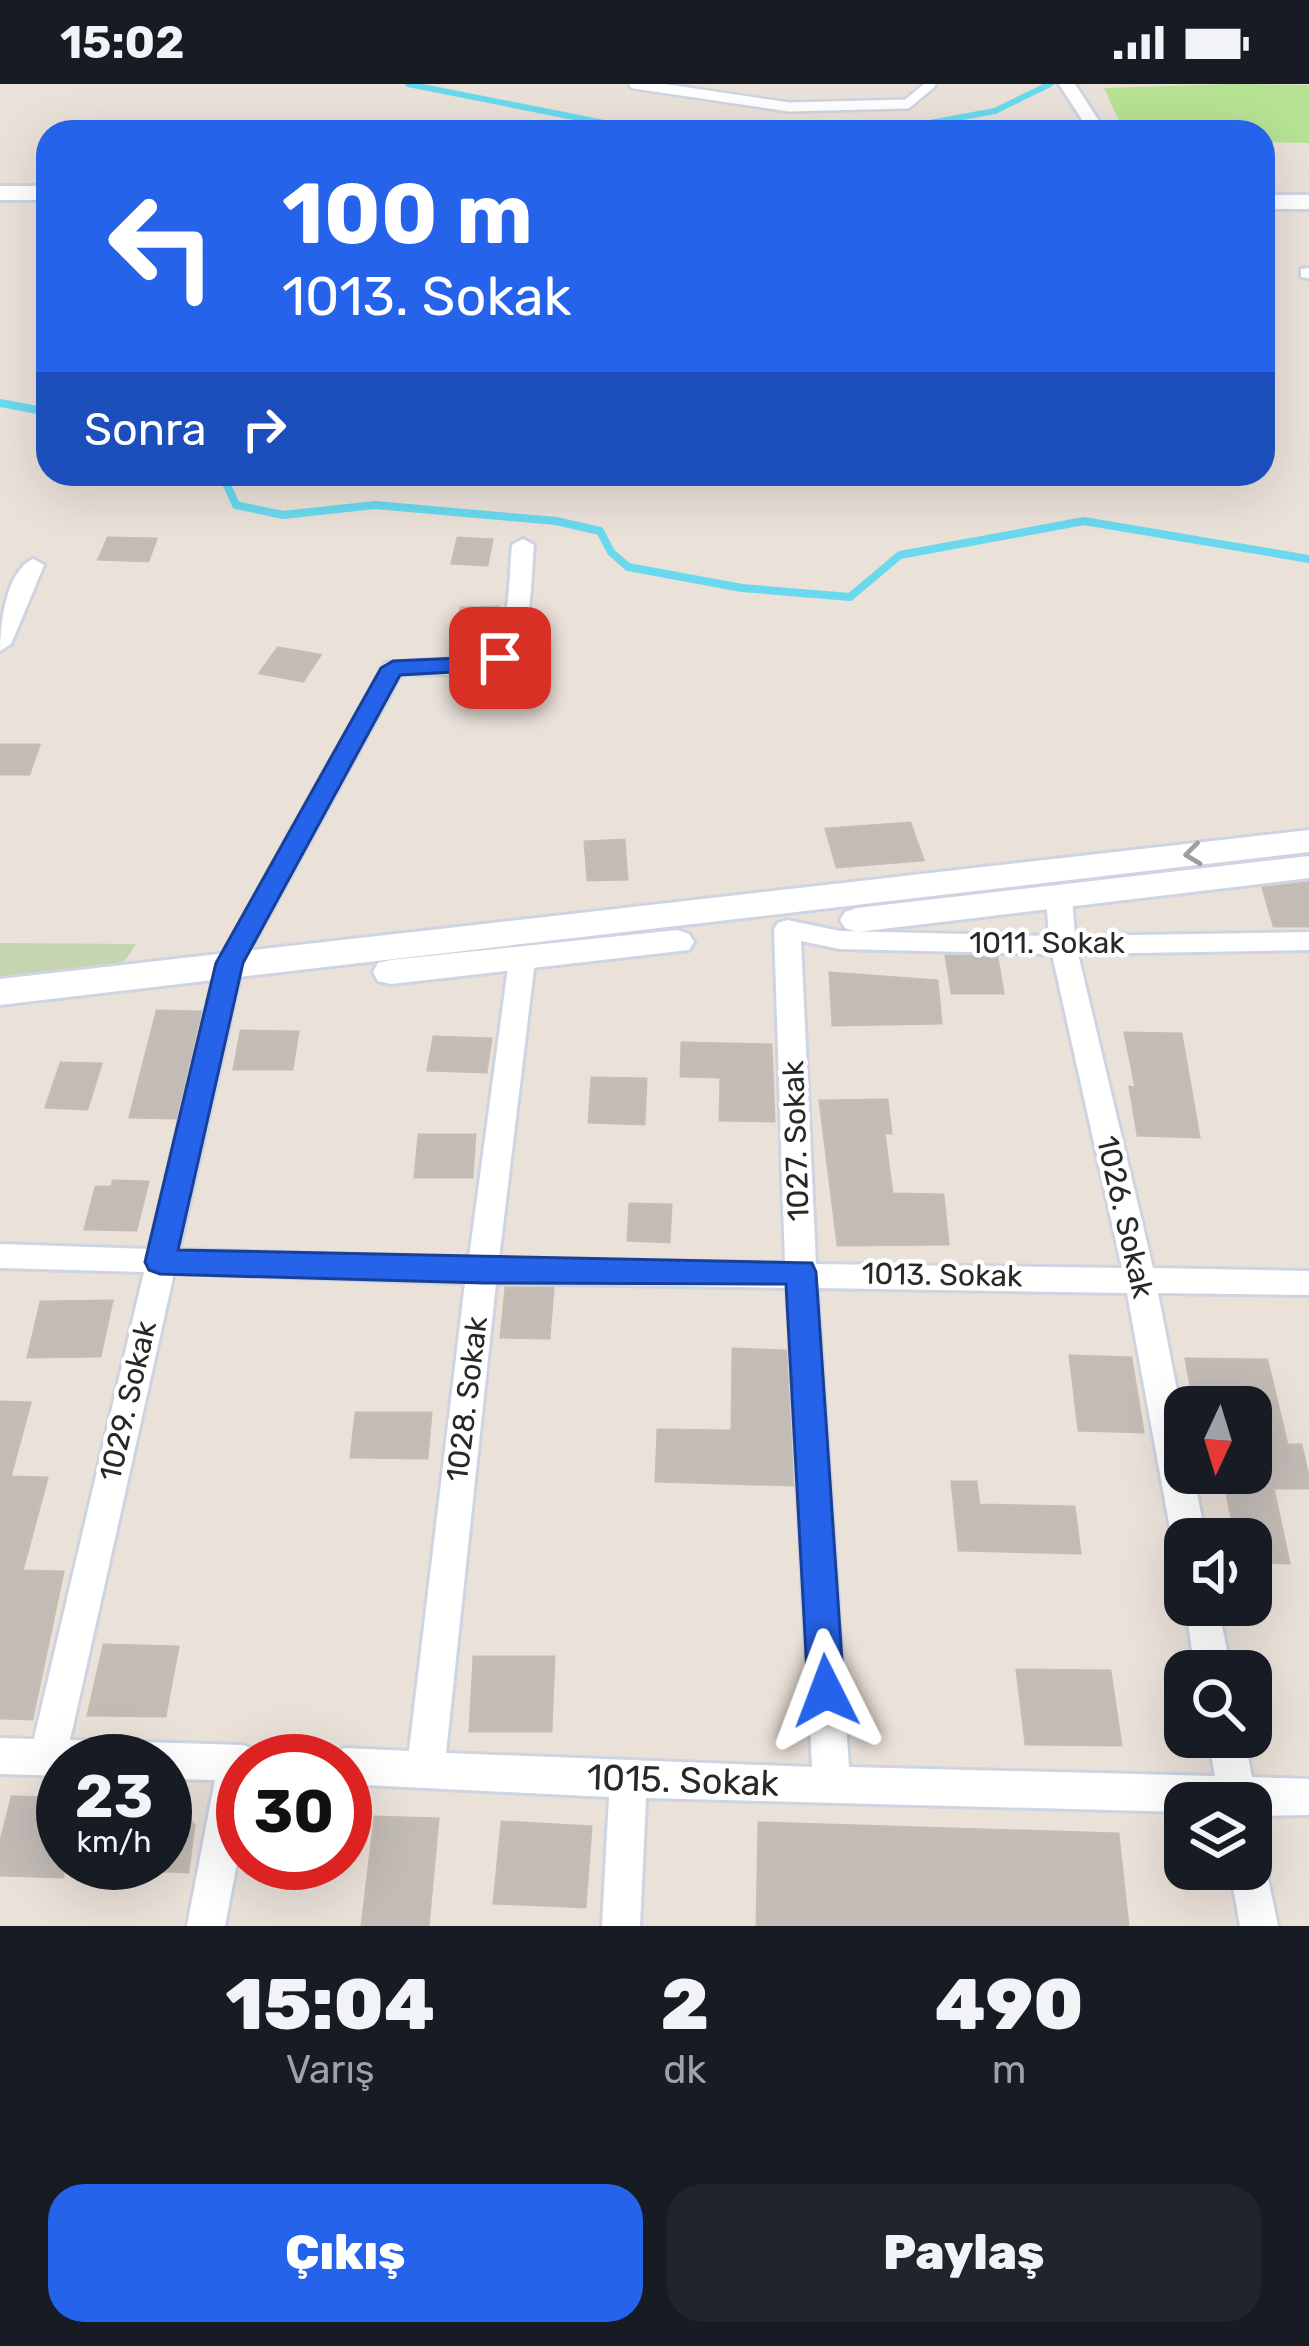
<!DOCTYPE html>
<html lang="tr">
<meta charset="utf-8">
<style>
body{margin:0;font-family:Rubik,sans-serif;background:#20242c;color:#f1f3f6;height:100vh;display:flex;flex-direction:column;font-size:45px;white-space:nowrap}
*{box-sizing:border-box;margin:0}
p{font-size:39px;color:#9ea1a6}
.icon{flex:none;width:66px;height:66px;fill:none;stroke:currentColor;stroke-width:2;stroke-linecap:round;stroke-linejoin:round}
.map{position:relative;height:1842px;overflow:hidden}
.panel{display:flex;flex-direction:column;background:#171b24;flex:1}
.panel>*{flex:none}
.guide{position:absolute;left:36px;top:36px;width:1239px;height:366px;border-radius:36px;box-shadow:0 12px 48px #0002;background:#2563eb;color:#fff;overflow:hidden}
.needle{width:78px;rotate:184deg}
.fabs{position:absolute;left:1164px;top:1302px;display:grid;gap:24px}
.fabs a{display:grid;place-items:center;width:108px;height:108px;border-radius:24px;background:#171b24;box-shadow:0 12px 48px #0002;font-size:60px}
.speed{position:absolute;left:36px;top:1650px;display:flex;gap:24px;font-size:60px;font-weight:700;text-align:center}
.speed>*{display:grid;place-content:center;width:156px;height:156px;border-radius:50%;background:#171b24;box-shadow:0 12px 48px #0002;line-height:1}
.speed small{font-size:30px;font-weight:400}
.speed .limit{border:18px solid #d22;background:#fff;color:#111}
.pin{position:absolute;display:grid;place-items:center;width:102px;height:102px;color:#fff;margin:-51px;border-radius:24px;box-shadow:0 6px 18px #0006}
.me{position:absolute;width:132px;margin:-66px;rotate:357deg;stroke-linejoin:round;filter:drop-shadow(0 0 9px #0008)}
.turn{display:flex;align-items:center;gap:42px;height:252px;padding:0 48px;font-size:54px}
.turn .icon{width:156px;height:156px;stroke-width:2.5}
.turn b{display:block;font-size:84px;line-height:102px}
.then{display:flex;align-items:center;height:114px;padding:0 48px;background:#0003;gap:24px;font-size:45px}
.eta{display:flex;justify-content:space-evenly;align-items:center;height:204px;text-align:center}
.eta b{font-size:72px;font-weight:800;line-height:84px}
.cta{display:flex;gap:24px;margin-top:auto;padding:24px 48px}
.cta a{flex:1;height:138px;border-radius:36px;background:#2563eb;color:#fff;font-size:48px;font-weight:800;line-height:138px;text-align:center}
.cta a+a{background:#20242c;color:#f1f3f6}
.status{display:flex;justify-content:space-between;align-items:center;height:84px;padding:0 60px;background:#171b24;direction:ltr}
.status svg{height:33px;fill:currentColor}
.map>svg:first-child{display:block}
</style>
<div class="status"><b>15:02</b><svg viewBox="0 0 49 12"><path d="M0 12V9h3v3zM5 12V6h3v6zM10 12V3h3v9zM15 12V0h3v12zM26 1h20v11H26zM47 4h2v5h-2z"/></svg></div>
<div class="map">
<svg width="1309" height="1842" viewBox="0 0 1309 1842">
<rect width="100%" height="100%" fill="#eae1d9"/>
<polygon fill="#b7e294" points="1231,0 1309,1 1309,59 1263,58 1263,48 1124,48 1104,4"/>
<polygon fill="#c6d4b0" points="0,859 136,860 124,878 0,893"/>
<g fill="none" stroke-linecap="round" stroke-linejoin="round">
<g stroke="#6ad9ee" stroke-width="6">
<polyline points="408,0 649,48"/>
<polyline points="881,48 995,27 1050,0"/>
</g>
<g stroke="#6ad9ee" stroke-width="8">
<polyline points="0,319 48,328"/>
<polyline points="222,390 236,421 283,431 375,421 556,437 600,447 611,468 628,483 742,504 850,513 900,471 1084,437 1309,475"/>
</g>
</g>
<g fill="#c2bbb6" stroke="#c5bdb3" stroke-width="3">
<polygon points="108,454 156,455 148,477 99,475"/>
<polygon points="458,454 492,456 487,481 452,479"/>
<polygon points="498,523 494,551 458,552 461,524"/>
<polygon points="278,564 320,571 303,597 260,589"/>
<polygon points="0,661 39,661 29,690 0,690"/>
<polygon points="910,739 923,776 837,783 826,745"/>
<polygon points="624,756 627,795 588,796 585,758"/>
<polygon points="1305,799 1309,799 1309,842 1274,842 1263,804"/>
<polygon points="946,872 997,873 1003,909 952,909"/>
<polygon points="830,889 937,897 941,939 833,941"/>
<polygon points="157,927 201,928 176,1034 130,1033"/>
<polygon points="241,947 298,948 292,985 234,985"/>
<polygon points="1125,949 1181,950 1199,1053 1138,1051 1130,1003 1136,1004"/>
<polygon points="434,953 491,955 486,988 428,986"/>
<polygon points="682,959 771,961 774,1037 720,1036 721,993 681,992"/>
<polygon points="61,979 101,980 87,1025 46,1023"/>
<polygon points="592,994 646,995 644,1040 589,1038"/>
<polygon points="887,1016 891,1049 884,1049 892,1110 943,1111 948,1160 838,1161 820,1017"/>
<polygon points="419,1051 475,1051 472,1093 415,1093"/>
<polygon points="113,1097 148,1098 136,1146 85,1145 96,1103 112,1103"/>
<polygon points="630,1120 671,1121 669,1158 628,1156"/>
<polygon points="506,1204 553,1204 549,1254 501,1253"/>
<polygon points="112,1217 100,1272 28,1273 41,1218"/>
<polygon points="733,1265 786,1267 793,1401 656,1397 658,1346 732,1347"/>
<polygon points="1070,1272 1131,1274 1143,1348 1079,1346"/>
<polygon points="1186,1275 1267,1276 1287,1361 1301,1361 1309,1396 1309,1404 1273,1404 1289,1479 1251,1478 1251,1455 1236,1455 1223,1389 1251,1389 1251,1323 1195,1323"/>
<polygon points="0,1318 30,1319 10,1393 47,1394 22,1487 63,1488 32,1635 0,1634"/>
<polygon points="356,1329 431,1329 427,1374 351,1373"/>
<polygon points="952,1398 976,1398 979,1421 1074,1423 1080,1469 959,1466"/>
<polygon points="104,1561 178,1563 165,1632 88,1631"/>
<polygon points="474,1573 554,1573 551,1647 470,1647"/>
<polygon points="1017,1586 1110,1587 1121,1661 1026,1660"/>
<polygon points="165,1708 194,1741 188,1788 165,1787"/>
<polygon points="12,1713 63,1714 63,1793 0,1791 0,1760"/>
<polygon points="375,1733 438,1735 428,1842 362,1842"/>
<polygon points="502,1738 591,1743 585,1823 494,1819"/>
<polygon points="759,1739 1118,1750 1128,1842 757,1842"/>
</g>
<g fill="none" stroke-linecap="round" stroke-linejoin="round">
<defs>
<polyline id="lane" points="634,0 789,23 907,20 931,0"/>
<g id="street">
<polygon points="1059,0 1075,0 1106,48 1090,48"/>
<polygon points="1309,184 1309,194 1301,193 1301,185"/>
<path d="M523,455L534,461C530,496 535,566 496,585C477,594 424,589 401,590L243,879L179,1166L469,1174L509,876L522,867L535,876L499,1175L785,1179L774,845L778,839L787,836L840,847L1049,852L1046,813L1059,804L1072,813L1075,852L1309,848V866L1078,870L1153,1184L1309,1187V1211L1158,1209L1185,1348V1389H1193L1206,1455H1185V1469L1177,1466L1172,1455L1127,1209L817,1204L849,1683L1215,1692L1208,1653H1244L1252,1693L1309,1695V1731L1251,1732V1719H1185V1728L646,1714L640,1842H602L609,1713L345,1700V1677H329L332,1669L345,1664L409,1667L465,1199L174,1189L70,1656L243,1661L256,1666L261,1677H243V1747L225,1842H187L215,1696L165,1695V1677H63V1692L0,1690V1654L34,1655L144,1188L0,1184V1160L149,1165L217,879L385,579L482,573C513,550 508,496 512,461ZM801,857L840,865L1052,870L1122,1184L816,1180ZM496,1199L787,1204L812,1683L446,1669Z"/>
<path d="M33,475L44,481L11,560L0,567C0,540 6,487 33,475Z"/>
<polygon points="1185,1518 1218,1521 1231,1587 1195,1587"/>
<polygon points="1251,1767 1263,1771 1278,1842 1240,1842 1230,1785 1251,1785"/>
</g>
<g id="secondary">
<rect x="0" y="102" width="48" height="14"/>
<rect x="1263" y="111" width="46" height="14"/>
<polygon points="1309,746 1309,768 0,921 0,895"/>
<polygon points="1309,772 1309,794 857,848 845,844 840,836 845,828 857,824"/>
<polygon points="677,846 689,850 694,858 689,866 391,900 378,897 373,888 378,879 391,876"/>
</g>
</defs>
<use href="#lane" stroke="#ced4e1" stroke-width="14"/>
<use href="#street" stroke="#ced4e1" stroke-width="6"/>
<use href="#secondary" stroke="#ced4e1" stroke-width="6"/>
<use href="#lane" stroke="#fff" stroke-width="9"/>
<use href="#street" fill="#fff" fill-rule="evenodd"/>
<use href="#secondary" fill="#fff" fill-rule="evenodd"/>
</g>
<defs><path id="oneway-chevron" d="M-2-3.5L2.5 0L-2 3.5" fill="none" stroke-width="1.6" stroke-linecap="round" stroke-linejoin="round" transform="scale(3)"/></defs>
<use stroke="#9e9e9e" href="#oneway-chevron" transform="translate(1193 770) rotate(173)"/>
<polygon fill="#2563eb" stroke="#184099" stroke-width="3" points="500,567 511,574 488,586 400,591 243,879 178,1166 812,1179 816,1188 844,1607 839,1619 826,1624 813,1619 808,1607 786,1200 484,1199 160,1190 149,1186 145,1178 216,879 381,584 393,577 484,573"/>
<g text-anchor="middle" dominant-baseline="central" stroke-width="9" stroke-linejoin="round" paint-order="stroke">
<g font-size="30" fill="#282828" stroke="#fff">
<text x="1047" y="859">1011. Sokak</text>
<text transform="translate(796 1057) rotate(-92)">1027. Sokak</text>
<text transform="translate(1125 1133) rotate(77)">1026. Sokak</text>
<text transform="translate(942 1191) rotate(1)">1013. Sokak</text>
<text transform="translate(467 1315) rotate(-83)">1028. Sokak</text>
<text transform="translate(128 1317) rotate(-77)">1029. Sokak</text>
</g>
<g font-size="36" fill="#282828" stroke="#fff">
<text transform="translate(683 1696) rotate(2)">1015. Sokak</text>
</g>
</g>
</svg>
<div class="fabs">
<a><svg class="needle" viewBox="-14 -14 28 28"><path d="M0-13l5 13h-10z" fill="#e53935"/><path d="M0 13l5-13h-10z" fill="#9ea1a6"/></svg></a>
<a><svg class="icon" aria-label="sound" viewBox="0 0 24 24"><path d="M4 9h4l5-4v14l-5-4H4zM17 9q2 3 0 6"/></svg></a>
<a><svg class="icon" aria-label="search" viewBox="0 0 24 24"><circle cx="10" cy="10" r="6"/><path d="M15 15l6 6"/></svg></a>
<a><svg class="icon" aria-label="layers" viewBox="0 0 24 24"><path d="M12 4l9 5-9 5-9-5zM3 14l9 5 9-5"/></svg></a>
</div>
<div class="speed"><div>23<small>km/h</small></div><div class="limit">30</div></div>
<div class="pin" style="left:500px;top:574px;background:#d93025"><svg class="icon" aria-label="arrive" viewBox="0 0 24 24"><path d="M6 21V4h12l-3 4 3 4H6"/></svg></div>
<svg class="me" style="left:826px;top:1607px" viewBox="-20 -20 40 40"><path d="M0-17L14 15 0 8-14 15z" fill="#2563eb" stroke="#fff" stroke-width="4"/></svg>
<div class="guide">
<div class="turn"><svg class="icon" aria-label="left" viewBox="0 0 24 24"><path d="M17 20v-9H6M10 6l-5 5 5 5"/></svg><div><b>100 m</b>1013. Sokak</div></div>
<div class="then">Sonra<svg class="icon" aria-label="right" viewBox="0 0 24 24"><path d="M7 20v-9h11M14 6l5 5-5 5"/></svg></div>
</div>
</div>
<section class="panel">
<div class="eta">
<div><b>15:04</b><p>Varış</p></div>
<div><b>2</b><p>dk</p></div>
<div><b>490</b><p>m</p></div>
</div>
<div class="cta"><a>Çıkış</a><a>Paylaş</a></div>
</section>
